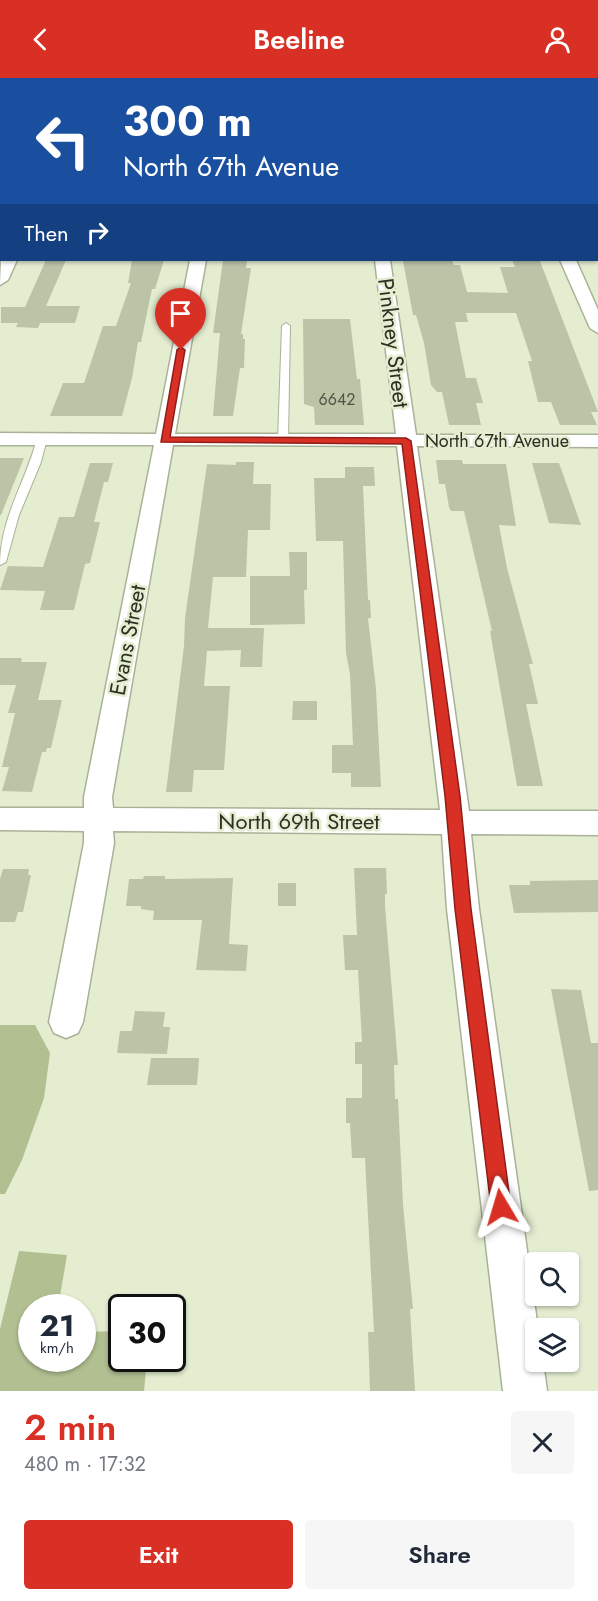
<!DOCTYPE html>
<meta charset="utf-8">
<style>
body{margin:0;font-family:Jost,sans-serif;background:#f6f6f7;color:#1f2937;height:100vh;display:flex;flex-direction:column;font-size:22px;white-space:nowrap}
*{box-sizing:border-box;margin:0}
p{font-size:20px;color:#747a83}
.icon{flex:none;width:33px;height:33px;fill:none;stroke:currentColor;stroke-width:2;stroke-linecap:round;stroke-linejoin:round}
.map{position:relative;height:1313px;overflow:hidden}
.sheet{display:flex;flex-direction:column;background:#fff;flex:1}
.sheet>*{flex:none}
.hud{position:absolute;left:0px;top:0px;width:598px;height:183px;box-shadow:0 2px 4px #0004;background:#1a4fa0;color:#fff;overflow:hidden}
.buttons{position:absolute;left:525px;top:1174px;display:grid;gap:12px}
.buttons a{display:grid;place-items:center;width:54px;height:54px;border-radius:6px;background:#fff;box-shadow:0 2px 4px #0004;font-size:30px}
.speed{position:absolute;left:18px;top:1216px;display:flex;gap:12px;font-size:30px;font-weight:700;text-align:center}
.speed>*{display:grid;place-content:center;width:78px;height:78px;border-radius:50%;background:#fff;box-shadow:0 2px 4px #0004;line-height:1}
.speed small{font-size:15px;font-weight:400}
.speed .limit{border:3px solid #111;border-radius:9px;background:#fff;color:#111}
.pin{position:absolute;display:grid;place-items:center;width:51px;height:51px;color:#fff;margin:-62px -26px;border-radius:50% 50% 50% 0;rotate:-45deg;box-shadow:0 0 6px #0007}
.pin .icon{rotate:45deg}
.me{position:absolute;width:66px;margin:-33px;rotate:353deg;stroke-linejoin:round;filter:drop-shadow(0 0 4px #0008)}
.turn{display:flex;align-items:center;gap:21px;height:126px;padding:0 24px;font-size:27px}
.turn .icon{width:78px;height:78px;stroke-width:2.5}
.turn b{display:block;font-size:42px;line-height:51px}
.then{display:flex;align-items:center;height:57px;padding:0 24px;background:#0003;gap:12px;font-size:22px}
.round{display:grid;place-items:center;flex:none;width:63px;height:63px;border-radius:6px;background:#f6f6f7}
.summary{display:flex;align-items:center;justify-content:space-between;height:102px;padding:0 24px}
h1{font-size:36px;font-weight:600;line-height:45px;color:#d93025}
.action{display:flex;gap:12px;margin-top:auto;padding:12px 24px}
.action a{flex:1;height:69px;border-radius:6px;background:#d93025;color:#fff;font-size:24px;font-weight:600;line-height:69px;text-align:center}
.action a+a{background:#f6f6f7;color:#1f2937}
header{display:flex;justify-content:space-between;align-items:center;height:78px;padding:0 24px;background:#d93025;color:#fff;font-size:27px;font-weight:600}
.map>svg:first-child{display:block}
</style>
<header><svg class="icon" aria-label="back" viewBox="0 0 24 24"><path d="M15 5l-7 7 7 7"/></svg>Beeline<svg class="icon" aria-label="person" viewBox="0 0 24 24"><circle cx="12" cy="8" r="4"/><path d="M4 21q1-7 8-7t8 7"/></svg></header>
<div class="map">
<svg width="598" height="1313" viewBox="0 0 598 1313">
<rect width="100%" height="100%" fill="#e4edd0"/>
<g fill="#b1bf91">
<polygon points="0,947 35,947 50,975 44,1020 22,1082 5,1116 0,1116"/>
<polygon points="19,1173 67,1177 58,1230 32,1230 32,1281 82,1281 83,1254 121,1253 122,1281 147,1281 144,1313 0,1313 0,1251"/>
</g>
<g fill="#bbc4a7">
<polygon points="46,182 66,182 46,228 80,228 75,245 40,245 38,250 16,249 18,245 1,245 1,229 25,229"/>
<polygon points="132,182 164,182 155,211 152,211 141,264 138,264 132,300 122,338 50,338 63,305 84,305 103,248 116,248 131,205 128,205"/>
<polygon points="223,182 247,182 246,190 251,190 241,256 243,256 243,261 245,261 244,290 240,290 233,338 213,338 220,255 213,255"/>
<polygon points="512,182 540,183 598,334 591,334 597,347 560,347 551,324 538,324 528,283 532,283 516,235 466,235 468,244 455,244 466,300 476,300 483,325 476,325 481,347 449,347 442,314 437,314 431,307 424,265 416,237 413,237 403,183 452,183 454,187 460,187 467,214 508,215 500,189 515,189"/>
<polygon points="303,241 350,241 357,301 360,301 364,347 315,347 314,329 304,326"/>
<polygon points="0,380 24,380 1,437 0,437"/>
<polygon points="436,382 462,382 463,386 506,386 516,448 499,447 507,490 533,586 529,586 538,626 526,626 543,708 517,708 490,553 492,553 464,433 451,433 449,429 445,406 439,406"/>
<polygon points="236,384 254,384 253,406 271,406 270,452 248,452 246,499 213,499 208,550 264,550 262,589 240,589 241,572 207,573 204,608 230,608 224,692 194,692 192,714 166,714 184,568 185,540 207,386 236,387"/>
<polygon points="90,385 113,385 108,404 104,404 94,444 100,444 90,485 85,486 74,532 40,532 45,513 0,512 8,488 43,489 59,439 74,439"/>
<polygon points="532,385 559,385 581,447 549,445"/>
<polygon points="345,389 374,389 375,408 363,408 368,522 370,522 371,540 368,540 376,611 381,709 351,709 351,695 332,695 332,667 353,667 350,596 346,575 343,463 316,463 314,400 345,400"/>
<polygon points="289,474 307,474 307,512 304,512 305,546 250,547 250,498 290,498"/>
<polygon points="0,580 22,580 21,584 47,584 38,622 62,622 51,670 47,670 46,674 42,674 32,714 2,713 9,689 2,689 15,635 8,635 16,607 0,607"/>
<polygon points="293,623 317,623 317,642 292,642"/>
<polygon points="354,790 386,790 387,816 385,816 385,828 398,987 394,987 395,1021 398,1021 403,1127 413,1231 410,1231 415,1313 370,1313 368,1254 374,1254 365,1080 352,1080 350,1045 346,1045 346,1020 362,1020 362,986 355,986 355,964 362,964 358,892 345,892 343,857 357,857"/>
<polygon points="3,791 29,791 28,797 31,797 23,834 18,834 15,844 0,844 0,801"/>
<polygon points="144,798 165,798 165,801 233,800 229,866 248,867 246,893 196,892 202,842 153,842 154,833 141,831 141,828 126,828 129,801 143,801"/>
<polygon points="598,802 598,834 514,835 509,807 530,807 530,803"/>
<rect x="278" y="805" width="18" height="23"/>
<polygon points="551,911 581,912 591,965 598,965 598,1112 589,1113"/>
<polygon points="135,933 165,934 163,949 170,949 167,976 117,975 120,953 132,953"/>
<polygon points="151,980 199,980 197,1007 147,1007"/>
</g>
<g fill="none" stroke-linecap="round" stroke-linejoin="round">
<defs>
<g id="lane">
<polygon points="286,245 290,248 288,362 283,365 278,362 282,248"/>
<path d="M42,358L47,361L41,384L19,437L6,484L0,487C0,441 25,405 37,361Z"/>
</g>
<g id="street">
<rect x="95" y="0" width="10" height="2"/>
<rect x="226" y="0" width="10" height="2"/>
<rect x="355" y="0" width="10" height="2"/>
<rect x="0" y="49" width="2" height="8"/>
<rect x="597" y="51" width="1" height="8"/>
<rect x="0" y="86" width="2" height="8"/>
<rect x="597" y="167" width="1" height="8"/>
<polygon points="1,182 17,182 8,202 0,207"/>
<path d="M190,182H206L175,356H396L375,182H390L416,357H598V369L417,368L469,733H598V757L471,756L479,831L538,1251H536V1284H543L547,1313H503L447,831L442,756L113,753L114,765L83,944L78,955L66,960L54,955L49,944L84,765V753L0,752V730H84V719L154,367H0V355L156,356ZM173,367L397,368L440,732L113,730L112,719Z"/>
<polygon points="560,182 576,182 598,232 598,255 590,250"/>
</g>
<g id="primary">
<polygon points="564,0 587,0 563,2"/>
<rect x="0" y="168" width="2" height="10"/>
</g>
</defs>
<use href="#lane" stroke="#a9b296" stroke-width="2"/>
<use href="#street" stroke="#a9b296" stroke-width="3"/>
<use href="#primary" stroke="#839a39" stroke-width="3"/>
<use href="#lane" fill="#fff" fill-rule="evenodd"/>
<use href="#street" fill="#fff" fill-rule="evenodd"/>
<use href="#primary" fill="#d1e58f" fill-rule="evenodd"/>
</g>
<polygon fill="#d93025" stroke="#8d1f18" stroke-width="1.5" points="181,269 185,272 170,359 406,360 411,363 460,718 471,831 511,1129 508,1136 501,1139 494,1136 491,1129 455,831 445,718 402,366 161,364 177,272"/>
<g text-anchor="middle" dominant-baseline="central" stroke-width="5" stroke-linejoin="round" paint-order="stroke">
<g font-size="16" fill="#4f5445">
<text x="337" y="321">6642</text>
</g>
<g font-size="18" fill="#2b2f24" stroke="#e4edd0">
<text x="497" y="363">North 67th Avenue</text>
</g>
<g font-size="22" fill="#2b2f24" stroke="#e4edd0">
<text transform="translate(394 265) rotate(83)">Pinkney Street</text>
<text transform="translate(127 562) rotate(-79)">Evans Street</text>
<text x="299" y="743">North 69th Street</text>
</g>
</g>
</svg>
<div class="buttons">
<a><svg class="icon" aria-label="search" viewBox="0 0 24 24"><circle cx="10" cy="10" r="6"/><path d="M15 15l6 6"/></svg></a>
<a><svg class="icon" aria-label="layers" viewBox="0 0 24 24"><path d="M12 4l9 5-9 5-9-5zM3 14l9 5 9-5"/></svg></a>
</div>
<div class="speed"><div>21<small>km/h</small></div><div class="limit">30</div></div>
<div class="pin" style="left:181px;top:272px;background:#d93025"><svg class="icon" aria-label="arrive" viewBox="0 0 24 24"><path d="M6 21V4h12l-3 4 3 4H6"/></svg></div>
<svg class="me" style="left:501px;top:1129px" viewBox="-20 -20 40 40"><path d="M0-17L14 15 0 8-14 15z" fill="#d93025" stroke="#fff" stroke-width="4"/></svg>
<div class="hud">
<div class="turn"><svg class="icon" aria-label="left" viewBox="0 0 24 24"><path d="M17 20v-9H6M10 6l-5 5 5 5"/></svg><div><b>300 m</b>North 67th Avenue</div></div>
<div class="then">Then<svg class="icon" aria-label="right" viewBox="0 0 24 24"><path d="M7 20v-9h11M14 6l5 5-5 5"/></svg></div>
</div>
</div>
<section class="sheet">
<div class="summary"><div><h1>2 min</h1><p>480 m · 17:32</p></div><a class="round"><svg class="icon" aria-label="close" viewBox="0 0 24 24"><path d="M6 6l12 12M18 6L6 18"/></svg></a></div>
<div class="action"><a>Exit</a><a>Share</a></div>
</section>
